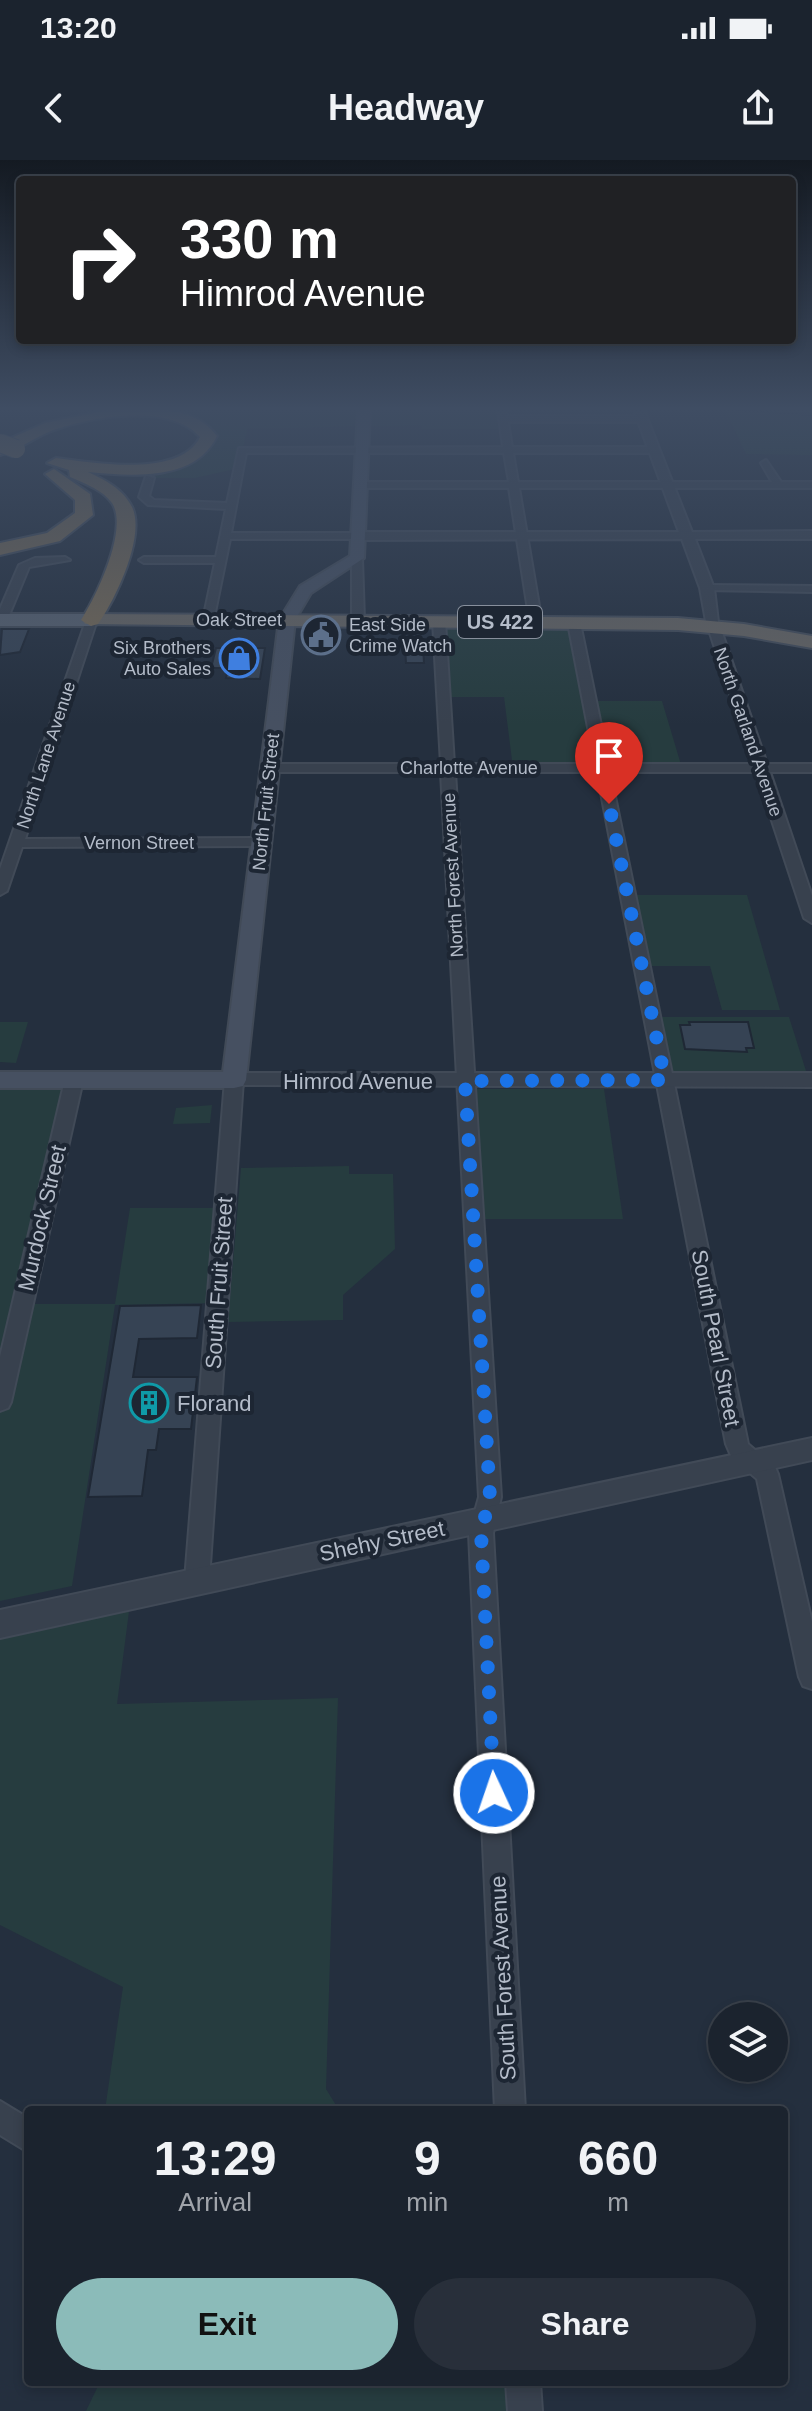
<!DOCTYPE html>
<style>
body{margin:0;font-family:Arial,sans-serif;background:#282f3a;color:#f1f3f6;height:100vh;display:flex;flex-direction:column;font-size:30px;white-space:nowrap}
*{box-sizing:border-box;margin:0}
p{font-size:26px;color:#a0a4aa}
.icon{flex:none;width:44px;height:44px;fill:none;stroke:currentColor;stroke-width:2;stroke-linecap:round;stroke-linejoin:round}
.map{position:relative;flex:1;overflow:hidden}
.sheet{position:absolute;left:24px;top:1946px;width:764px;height:280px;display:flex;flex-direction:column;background:#1b232e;border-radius:8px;box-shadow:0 4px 12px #0003,0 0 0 2px #39404a}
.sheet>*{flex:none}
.top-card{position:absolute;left:16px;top:16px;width:780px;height:168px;border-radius:8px;box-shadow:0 4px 12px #0003,0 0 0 2px #39404a;background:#202124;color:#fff;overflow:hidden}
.tools{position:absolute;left:708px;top:1842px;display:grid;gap:16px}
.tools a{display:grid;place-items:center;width:80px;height:80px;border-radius:50%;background:#1b232e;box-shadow:0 4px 12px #0003,0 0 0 2px #39404a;font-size:40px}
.pin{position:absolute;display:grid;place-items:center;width:68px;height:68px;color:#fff;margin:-82px -34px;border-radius:50% 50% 50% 0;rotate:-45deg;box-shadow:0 0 8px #0007}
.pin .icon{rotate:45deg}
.me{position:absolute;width:88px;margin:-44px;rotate:357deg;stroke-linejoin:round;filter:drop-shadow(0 0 6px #0008)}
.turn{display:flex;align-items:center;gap:28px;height:168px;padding:0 32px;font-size:36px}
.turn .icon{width:104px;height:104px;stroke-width:2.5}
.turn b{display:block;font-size:56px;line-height:68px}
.eta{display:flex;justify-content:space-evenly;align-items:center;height:136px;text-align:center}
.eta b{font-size:48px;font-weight:700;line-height:56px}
.primary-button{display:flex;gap:16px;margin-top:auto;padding:16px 32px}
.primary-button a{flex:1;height:92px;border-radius:48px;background:#8bbbb9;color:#111;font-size:32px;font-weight:700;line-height:92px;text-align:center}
.primary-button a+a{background:#282f3a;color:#f1f3f6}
.status{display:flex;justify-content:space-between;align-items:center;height:56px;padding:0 40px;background:#1b232e;direction:ltr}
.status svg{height:22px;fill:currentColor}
header{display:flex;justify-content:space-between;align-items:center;height:104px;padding:0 32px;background:#1b232e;font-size:36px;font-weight:700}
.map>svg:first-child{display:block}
</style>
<div class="status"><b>13:20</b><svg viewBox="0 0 49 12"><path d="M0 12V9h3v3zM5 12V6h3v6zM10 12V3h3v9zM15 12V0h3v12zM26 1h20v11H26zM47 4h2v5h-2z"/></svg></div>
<header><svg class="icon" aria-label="back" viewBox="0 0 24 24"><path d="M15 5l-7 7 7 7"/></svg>Headway<svg class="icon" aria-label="share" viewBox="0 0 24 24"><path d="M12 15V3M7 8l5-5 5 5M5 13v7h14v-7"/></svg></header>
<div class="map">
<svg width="812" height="2251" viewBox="0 0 812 2251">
<rect width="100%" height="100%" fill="#242f3e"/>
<g fill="#263c3f">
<polygon points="86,250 502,250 505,269 422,269 421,265 247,269 239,308 195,318 149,318 152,308 178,302 209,276 168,255 100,255"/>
<polygon points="725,250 812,250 812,295 746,294"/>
<polygon points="439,461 574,463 589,541 662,541 682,608 513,608 504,537 443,537"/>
<polygon points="628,735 747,735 780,850 722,850 710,806 642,806"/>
<polygon points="661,857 789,857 806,911 672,911"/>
<polygon points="0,862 28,862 16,903 0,902"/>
<polygon points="0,920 74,920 23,1144 115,1144 130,1048 225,1048 218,1143 115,1145 72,1426 0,1441"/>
<polygon points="475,929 604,929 623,1059 484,1059"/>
<polygon points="212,945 210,963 173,964 176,948"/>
<polygon points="349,1006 349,1014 393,1014 395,1089 343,1135 343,1160 228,1162 241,1008"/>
<polygon points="131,1436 117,1544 338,1538 326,1929 339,1950 105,1950 123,1827 0,1765 0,1464"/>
<polygon points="100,2222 523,2222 525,2251 86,2251"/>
</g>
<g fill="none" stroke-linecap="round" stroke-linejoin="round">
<polyline stroke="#17263c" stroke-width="2" points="737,250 812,255"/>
</g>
<g fill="#364354" stroke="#1f2835" stroke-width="2">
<polygon points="2,469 29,469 20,492 0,495"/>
<polygon points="405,486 423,486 424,503 406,503"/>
<polygon points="216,488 265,488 260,519 226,518 228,508 211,508"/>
<polygon points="689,862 748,862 754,888 746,888 747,892 685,889 680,865 690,865"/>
<polygon points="201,1145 197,1178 139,1179 133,1217 197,1217 191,1269 159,1269 156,1290 148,1290 142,1336 88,1337 120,1146"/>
</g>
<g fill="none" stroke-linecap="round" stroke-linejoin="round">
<defs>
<g id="minor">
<polygon points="498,250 506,250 507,256 642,256 646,259 642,262 508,262 512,287 654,287 659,290 654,293 513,293 518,322 772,322 761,303 766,300 781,322 812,322 812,328 519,328 542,463 536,466 530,463 509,328 362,328 357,325 362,322 509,322 504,293 246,293 231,373 359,373 364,376 359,379 230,379 213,462 203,460 215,403 144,403 139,400 144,397 216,397 226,349 148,345 139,337 146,316 154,318 149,336 154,340 227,343 239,288 503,287"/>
<polygon points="357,395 362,398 364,460 358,463 352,460 352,398"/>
<polygon points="35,398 65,397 70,400 29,407 7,460 0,463 0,449 19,405"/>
<polygon points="707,425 812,426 812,432 703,430 701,428"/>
<polygon points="87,458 97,460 25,679 261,678 268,682 261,686 22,687 7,731 0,735 0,709"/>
<polygon points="439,458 445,461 454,604 595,604 568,463 574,460 580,463 609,604 753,604 708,467 714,464 720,467 767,604 812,604 812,612 770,612 812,736 812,763 804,758 756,612 610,612 748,1284 775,1307 778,1314 812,1462 812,1529 803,1526 799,1517 757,1319 732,1298 726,1284 597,612 455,612 501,1337 493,1373 525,1950 495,1950 469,1373 479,1337 441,612 270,612 263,608 270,604 441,604 433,461"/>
<polygon points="74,914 83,920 11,1242 8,1248 0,1251 0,1197 65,920"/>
<polygon points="234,914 243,920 209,1420 205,1428 197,1431 189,1428 185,1420 225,920"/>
<polygon points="0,1941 28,1958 28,1992 0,1975"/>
<polygon points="506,2222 540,2222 542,2251 508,2251"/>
</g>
<g id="tertiary">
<polygon points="634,250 644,250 692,372 812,371 812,379 695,379 714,428 719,470 707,467 700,428 682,379 359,380 353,376 359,372 679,372"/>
<polygon points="234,913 812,913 812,927 227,925 224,920"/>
<polygon points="812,1278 812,1300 0,1478 0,1450"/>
</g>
<polygon id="secondary" points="358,250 370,250 364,398 311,433 295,460 246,920 243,926 234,928 0,928 0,912 223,912 279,460 300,426 350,396"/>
<polygon id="primary" points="0,454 91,454 100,460 91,466 0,466"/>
<polygon id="trunk" points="91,454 678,458 744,464 812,476 812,488 744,476 678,470 85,464 82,460"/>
<g id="motorway">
<path d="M108,250C147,250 191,242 217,276C195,322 132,316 88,312C105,320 123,329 132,347C146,376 115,440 98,464L91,466L81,460C96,437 129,369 112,343C103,330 84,323 70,317L69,310L47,303L56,298C95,303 180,318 200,277C169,242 90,257 51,271C34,278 18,290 0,295V283L45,263Z"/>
<polygon points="54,309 90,334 93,355 60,381 0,395 0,383 47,373 75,353 75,340 45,314"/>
</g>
</defs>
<use href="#minor" stroke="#414a57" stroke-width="4"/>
<use href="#tertiary" stroke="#414a57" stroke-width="4"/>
<use href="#secondary" stroke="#414a57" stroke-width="4"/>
<use href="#primary" stroke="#414a57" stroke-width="4"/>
<use href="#trunk" stroke="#434c59" stroke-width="4"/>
<use href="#motorway" stroke="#434c59" stroke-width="4"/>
<use href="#minor" fill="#38414e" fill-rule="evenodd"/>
<use href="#tertiary" fill="#38414e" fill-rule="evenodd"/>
<use href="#secondary" fill="#465061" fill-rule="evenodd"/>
<use href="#primary" fill="#56606e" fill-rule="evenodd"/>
<use href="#trunk" fill="#656462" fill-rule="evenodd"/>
<use href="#motorway" fill="#746855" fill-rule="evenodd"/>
<defs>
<polyline id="motorway-bridge" points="0,283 16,289"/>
</defs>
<use href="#motorway-bridge" stroke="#434c59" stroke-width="20" stroke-linecap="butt"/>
<use href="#motorway-bridge" stroke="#746855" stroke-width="18"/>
</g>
<linearGradient id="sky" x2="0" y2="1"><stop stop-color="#141a22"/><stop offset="0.44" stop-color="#3f4d63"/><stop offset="1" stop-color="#3f4d63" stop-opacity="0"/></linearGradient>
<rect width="812" height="565" fill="url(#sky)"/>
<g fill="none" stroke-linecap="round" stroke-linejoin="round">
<polyline stroke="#1a73e8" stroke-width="14" stroke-dasharray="0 25.2" points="494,1633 481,1373 490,1337 465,921 665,920 609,644"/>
</g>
<defs>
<symbol id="civic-ring" viewBox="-11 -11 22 22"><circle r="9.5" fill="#1d2633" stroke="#5c6f8a" stroke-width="1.5"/><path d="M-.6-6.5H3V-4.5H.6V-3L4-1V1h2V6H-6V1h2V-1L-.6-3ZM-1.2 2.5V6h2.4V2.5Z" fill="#5c6f8a"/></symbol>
<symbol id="shop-ring" viewBox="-11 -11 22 22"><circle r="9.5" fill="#1d2633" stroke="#3f7fe0" stroke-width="1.5"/><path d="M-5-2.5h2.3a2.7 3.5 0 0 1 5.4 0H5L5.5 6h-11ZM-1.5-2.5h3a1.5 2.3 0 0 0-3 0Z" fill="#3f7fe0"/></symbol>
<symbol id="building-ring" viewBox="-11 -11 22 22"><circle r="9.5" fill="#1d2633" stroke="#0f9aa8" stroke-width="1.5"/><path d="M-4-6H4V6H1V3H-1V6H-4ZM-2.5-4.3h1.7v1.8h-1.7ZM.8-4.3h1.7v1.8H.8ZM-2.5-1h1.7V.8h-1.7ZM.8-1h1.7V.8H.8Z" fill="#0f9aa8"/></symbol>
</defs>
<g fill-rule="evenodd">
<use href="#civic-ring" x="299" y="453" width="44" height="44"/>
<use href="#shop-ring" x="217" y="476" width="44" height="44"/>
<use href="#building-ring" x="127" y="1221" width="44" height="44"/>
</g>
<g text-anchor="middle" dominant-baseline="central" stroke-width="8" stroke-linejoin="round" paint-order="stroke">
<g font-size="18" fill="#b4bcc9" stroke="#1d2633">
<text x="239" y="460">Oak Street</text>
<text transform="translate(748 572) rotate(71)">North Garland Avenue</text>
<text transform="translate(46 595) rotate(-72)">North Lane Avenue</text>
<text x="469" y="608">Charlotte Avenue</text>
<text transform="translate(266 642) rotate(-84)">North Fruit Street</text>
<text x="139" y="683">Vernon Street</text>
<text transform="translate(453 715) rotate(-93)">North Forest Avenue</text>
</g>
<g font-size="18" fill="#b4bcc9" stroke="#1d2633" text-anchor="start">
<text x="349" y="465">East Side<tspan x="349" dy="21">Crime Watch</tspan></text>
<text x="211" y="488" text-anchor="end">Six Brothers<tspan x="211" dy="21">Auto Sales</tspan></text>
</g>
<rect fill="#1d2633" stroke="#878f9c" stroke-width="2" x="458" y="446" width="84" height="32" rx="6"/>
<g font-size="20" font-weight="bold" fill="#b4bcc9">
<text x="500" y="462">US 422</text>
</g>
<g font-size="22" fill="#b4bcc9" stroke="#1d2633">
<text x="358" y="921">Himrod Avenue</text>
<text transform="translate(42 1058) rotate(-77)">Murdock Street</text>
<text transform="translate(219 1123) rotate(-86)">South Fruit Street</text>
<text transform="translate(716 1178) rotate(79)">South Pearl Street</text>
<text transform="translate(382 1381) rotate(-12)">Shehy Street</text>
<text transform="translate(503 1818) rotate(-93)">South Forest Avenue</text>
</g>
<g font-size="22" fill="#b4bcc9" stroke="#1d2633" text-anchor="start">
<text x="177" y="1243">Florand</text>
</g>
</g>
</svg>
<div class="tools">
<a><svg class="icon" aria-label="layers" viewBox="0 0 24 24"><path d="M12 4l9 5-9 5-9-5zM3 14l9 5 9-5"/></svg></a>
</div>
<div class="pin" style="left:609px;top:644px;background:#d93025"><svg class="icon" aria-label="arrive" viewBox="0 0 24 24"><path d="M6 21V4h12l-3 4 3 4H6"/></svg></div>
<svg class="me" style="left:494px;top:1633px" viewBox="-20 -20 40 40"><circle r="17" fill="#1a73e8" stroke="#fff" stroke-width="3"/><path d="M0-11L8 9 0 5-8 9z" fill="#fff"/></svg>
<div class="top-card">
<div class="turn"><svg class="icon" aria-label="right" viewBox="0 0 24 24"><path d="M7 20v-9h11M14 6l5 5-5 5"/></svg><div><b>330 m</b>Himrod Avenue</div></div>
</div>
<section class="sheet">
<div class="eta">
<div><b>13:29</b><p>Arrival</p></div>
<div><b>9</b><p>min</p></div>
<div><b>660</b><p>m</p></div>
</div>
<div class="primary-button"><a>Exit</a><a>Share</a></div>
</section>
</div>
